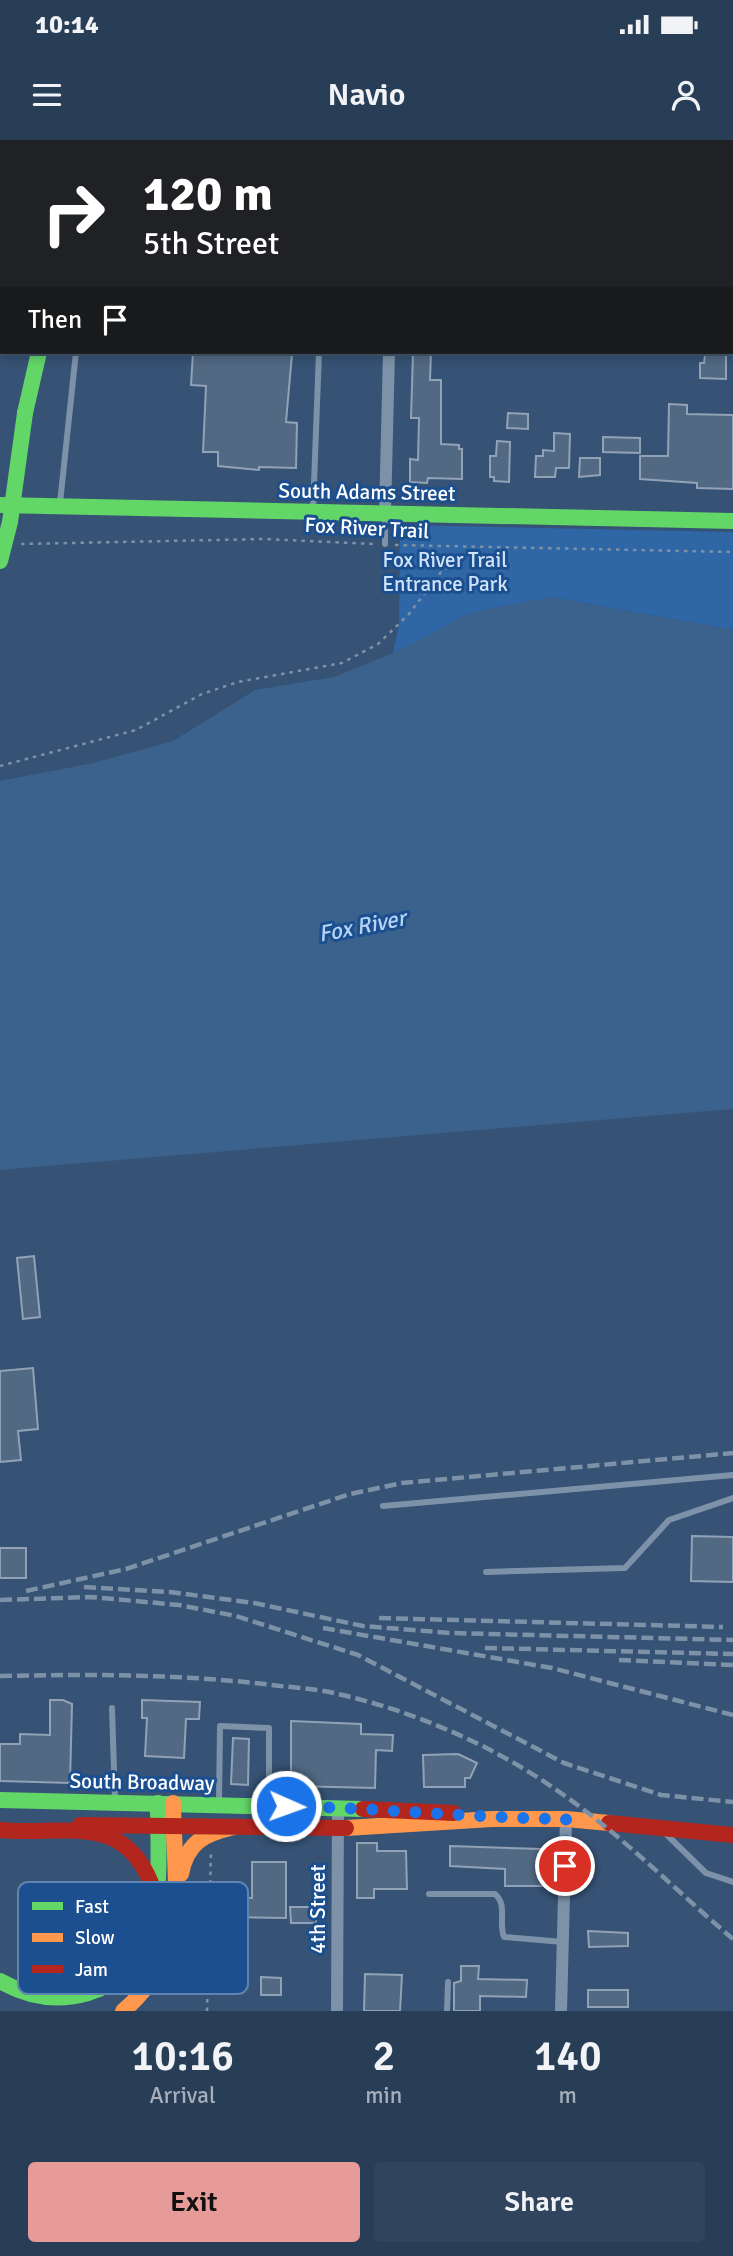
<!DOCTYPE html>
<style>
body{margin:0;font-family:Signika,sans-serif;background:#30455d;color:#f1f3f6;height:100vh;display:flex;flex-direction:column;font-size:26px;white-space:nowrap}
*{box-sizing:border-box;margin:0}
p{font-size:23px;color:#a5aeba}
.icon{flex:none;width:38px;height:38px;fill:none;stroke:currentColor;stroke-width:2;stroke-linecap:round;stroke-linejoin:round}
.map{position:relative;height:1871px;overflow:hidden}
.side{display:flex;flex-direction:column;background:#283e57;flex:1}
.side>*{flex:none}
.hud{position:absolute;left:0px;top:0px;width:733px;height:214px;box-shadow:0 4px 10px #0003,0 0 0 2px #44576d;background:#202124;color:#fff;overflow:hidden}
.pin{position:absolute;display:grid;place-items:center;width:60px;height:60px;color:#fff;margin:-30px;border:4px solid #fff;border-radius:50%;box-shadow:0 2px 7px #0007}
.me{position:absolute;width:77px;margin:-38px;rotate:92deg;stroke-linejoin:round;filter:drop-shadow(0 0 5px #0008)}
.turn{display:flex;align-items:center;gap:24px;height:147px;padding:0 28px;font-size:32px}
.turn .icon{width:91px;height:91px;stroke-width:2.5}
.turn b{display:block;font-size:49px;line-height:60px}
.then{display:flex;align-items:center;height:66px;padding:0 28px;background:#0003;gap:14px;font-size:26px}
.eta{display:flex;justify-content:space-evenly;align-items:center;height:119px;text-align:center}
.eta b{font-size:42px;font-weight:600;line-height:49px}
.cta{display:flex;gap:14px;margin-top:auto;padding:14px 28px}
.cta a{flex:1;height:80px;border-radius:7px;background:#e69b98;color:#111;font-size:28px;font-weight:600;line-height:80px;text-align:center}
.cta a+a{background:#30455d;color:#f1f3f6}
.status{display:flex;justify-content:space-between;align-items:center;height:49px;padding:0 35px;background:#283e57;direction:ltr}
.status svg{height:19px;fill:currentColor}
header{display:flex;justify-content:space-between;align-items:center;height:91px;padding:0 28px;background:#283e57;font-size:32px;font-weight:600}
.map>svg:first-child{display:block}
</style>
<div class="status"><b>10:14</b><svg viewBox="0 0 49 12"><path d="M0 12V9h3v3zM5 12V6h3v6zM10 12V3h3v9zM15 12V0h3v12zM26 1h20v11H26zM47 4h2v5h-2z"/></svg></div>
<header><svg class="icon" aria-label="menu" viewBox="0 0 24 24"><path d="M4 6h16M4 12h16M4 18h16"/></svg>Navio<svg class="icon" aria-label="person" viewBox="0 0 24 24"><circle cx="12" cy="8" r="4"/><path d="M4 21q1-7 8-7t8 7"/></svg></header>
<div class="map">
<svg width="733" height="1871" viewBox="0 0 733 1871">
<rect width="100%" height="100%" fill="#365274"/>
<polygon fill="#2f66a5" points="400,385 733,392 733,490 551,457 393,513 399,485"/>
<polygon fill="#3b618d" points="551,457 733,490 733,969 0,1030 0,641 93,623 173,601 255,550 334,537 393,513 472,472"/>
<g fill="#526984" stroke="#92a2b6" stroke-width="2">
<polygon points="193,212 292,214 286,282 297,283 296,328 259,327 259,330 218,326 218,312 203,312 206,246 191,245"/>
<polygon points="413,212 431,212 430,240 441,240 441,304 459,305 459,309 462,309 462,339 428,338 427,343 410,342 410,319 418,320 419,278 411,278"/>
<polygon points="705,215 726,215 726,239 700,238 700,223 704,223"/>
<polygon points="669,264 687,265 687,274 733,275 733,349 697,348 697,343 640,339 640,316 668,316"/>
<polygon points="508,273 528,274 528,289 507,288"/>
<polygon points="554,293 570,294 569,328 556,328 555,337 535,337 536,316 543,316 543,310 554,311"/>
<polygon points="603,297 640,298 640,313 603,312"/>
<polygon points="497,301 510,302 509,342 494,341 494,337 490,337 490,316 496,316"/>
<polygon points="580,318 600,318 600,335 579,337"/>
<polygon points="34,1116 40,1177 23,1179 17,1118"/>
<polygon points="33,1228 38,1289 18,1291 21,1320 0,1322 0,1231"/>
<polygon points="692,1396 733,1397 733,1442 691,1441"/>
<rect x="0" y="1408" width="26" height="30"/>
<polygon points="50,1560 63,1560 72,1564 70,1643 0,1641 0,1604 20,1604 20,1594 50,1595"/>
<polygon points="142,1560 200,1562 199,1579 186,1579 184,1618 145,1616 147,1578 142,1578"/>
<polygon points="291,1581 361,1584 361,1594 393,1595 392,1611 376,1610 375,1648 291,1646"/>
<polygon points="233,1598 249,1599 248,1645 231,1644"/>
<polygon points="458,1614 477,1623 470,1638 465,1638 465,1647 424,1647 423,1615"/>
<polygon points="357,1703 377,1703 377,1711 406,1711 407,1749 374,1749 374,1758 357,1758"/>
<polygon points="450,1706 542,1709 542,1746 505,1746 505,1729 450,1726"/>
<polygon points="252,1722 286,1722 286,1778 224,1777 224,1757 252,1758"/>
<polygon points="290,1767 316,1767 316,1783 291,1783"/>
<polygon points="588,1791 628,1793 628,1806 589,1807"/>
<polygon points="461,1826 479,1826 478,1839 527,1840 526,1857 480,1856 480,1871 454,1871 454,1843 461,1841"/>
<polygon points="365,1834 402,1835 400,1871 364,1871"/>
<polygon points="261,1837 281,1838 281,1855 261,1855"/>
<rect x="588" y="1850" width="40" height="17"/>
</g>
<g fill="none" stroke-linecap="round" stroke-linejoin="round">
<g stroke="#7d92a8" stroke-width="2.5" stroke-dasharray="3.5 5" stroke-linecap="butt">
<polyline points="21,404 264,399 374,404"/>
<polyline points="395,405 733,412"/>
<polyline points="0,626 136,590 202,554 238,542 342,523 378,504 409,474 441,432 480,409"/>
<polyline points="207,1871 211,1711"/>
</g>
<g stroke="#7d92a8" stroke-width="6">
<polyline points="60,363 76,212"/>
<polyline points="313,370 319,212"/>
<polyline points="385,404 385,375"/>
<polyline points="383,1366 733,1335"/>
<polyline points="486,1432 625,1428 669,1380 733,1358"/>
<polyline points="112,1568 115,1661"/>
<polyline points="219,1663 220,1586 269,1588 269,1664"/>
<polyline points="665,1693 706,1733 733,1742"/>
<path d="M429,1754H495C508,1765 498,1782 504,1797L563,1802"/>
<polyline points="447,1871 448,1842"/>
</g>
<g stroke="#7d92a8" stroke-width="12">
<polyline points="393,2 393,0"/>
<polyline points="732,97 733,97"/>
<polyline points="385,373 389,212"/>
<polyline points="337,1871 338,1668"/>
<polyline points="561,1871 566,1679"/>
</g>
<g stroke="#63d668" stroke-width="16">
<polyline points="7,0 7,2"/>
<polyline points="0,189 2,157"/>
<polyline points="25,273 39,212"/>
<polyline points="0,365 733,381"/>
<polyline points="0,1660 363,1669"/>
<path d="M0,1841C28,1857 57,1862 88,1853C170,1829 158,1731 158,1663"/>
</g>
<g stroke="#ff974d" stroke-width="16">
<polyline points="134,0 134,2"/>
<polyline points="346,1688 492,1679 566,1679 609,1683"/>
<path d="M181,1734C187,1702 204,1694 234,1687"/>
<path d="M123,1871C192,1813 174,1743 173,1663"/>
</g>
<g stroke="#b3261e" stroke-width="16">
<polyline points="20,0 20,2"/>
<polyline points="363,1669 454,1673"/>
<polyline points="609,1683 733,1695"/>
<polyline points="80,1685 346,1688"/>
<path d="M0,1690C63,1696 122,1671 151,1743"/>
</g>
<g stroke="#7e92a7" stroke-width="4.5" stroke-dasharray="12 5" stroke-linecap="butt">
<polyline points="84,1447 170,1452 254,1463 363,1486 450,1493 733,1500"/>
<polyline points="26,1451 126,1429 350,1354 402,1343 733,1313"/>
<polyline points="0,1460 91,1457 179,1465 236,1476 358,1515 564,1623 661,1655 733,1662"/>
<polyline points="379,1478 723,1487"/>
<polyline points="323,1488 552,1528 733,1575"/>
<polyline points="485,1508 733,1514"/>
<polyline points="619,1520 733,1525"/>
<path d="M0,1536C94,1534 187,1534 280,1546C299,1548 319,1549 338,1554C413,1571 492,1605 555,1649C620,1693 674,1749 733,1799"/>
</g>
<polyline stroke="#63d668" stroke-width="16" points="0,421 10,382 25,273"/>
</g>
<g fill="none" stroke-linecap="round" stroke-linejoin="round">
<path stroke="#1a73e8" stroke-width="12" stroke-dasharray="0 21.6" d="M286,1666C380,1668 472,1678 566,1679L565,1726"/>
</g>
<g text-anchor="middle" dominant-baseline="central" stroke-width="6" stroke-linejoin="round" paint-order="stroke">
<g font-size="21" fill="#fff" stroke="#1b4f8f">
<text transform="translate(367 352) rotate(1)">South Adams Street</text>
<text transform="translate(367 388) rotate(3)">Fox River Trail</text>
<text transform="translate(142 1642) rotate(1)">South Broadway</text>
<text transform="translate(318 1769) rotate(-90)">4th Street</text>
</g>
<g font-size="21" fill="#cfe3fa" stroke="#1b4f8f">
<text x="445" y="420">Fox River Trail<tspan x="445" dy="24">Entrance Park</tspan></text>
</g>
<g font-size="23" font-style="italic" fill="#b5d3f5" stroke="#1b4f8f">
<text transform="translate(362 786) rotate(-11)">Fox River</text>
</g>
</g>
<rect x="18" y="1742" width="230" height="112" rx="10" fill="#1b4f8f" stroke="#5f84b1" stroke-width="2"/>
<rect x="32" y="1762" width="31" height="8" fill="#63d668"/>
<rect x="32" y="1793" width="31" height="9" fill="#ff974d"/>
<rect x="32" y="1825" width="31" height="8" fill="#b3261e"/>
<g font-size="19" fill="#fff">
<text x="75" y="1773">Fast</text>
<text x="75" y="1804">Slow</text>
<text x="75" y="1836">Jam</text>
</g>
</svg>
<div class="pin" style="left:565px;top:1726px;background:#d93025"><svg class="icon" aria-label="arrive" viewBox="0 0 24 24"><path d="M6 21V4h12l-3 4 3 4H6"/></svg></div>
<svg class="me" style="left:286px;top:1666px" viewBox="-20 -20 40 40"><circle r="17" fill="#1a73e8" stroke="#fff" stroke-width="3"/><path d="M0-11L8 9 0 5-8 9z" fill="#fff"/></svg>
<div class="hud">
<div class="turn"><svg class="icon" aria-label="right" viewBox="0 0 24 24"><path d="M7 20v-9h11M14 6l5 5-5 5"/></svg><div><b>120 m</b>5th Street</div></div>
<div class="then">Then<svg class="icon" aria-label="arrive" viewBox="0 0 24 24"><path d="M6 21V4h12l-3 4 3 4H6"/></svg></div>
</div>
</div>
<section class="side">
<div class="eta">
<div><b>10:16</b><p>Arrival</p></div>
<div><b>2</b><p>min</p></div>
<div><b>140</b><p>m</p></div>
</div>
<div class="cta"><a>Exit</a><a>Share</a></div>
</section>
